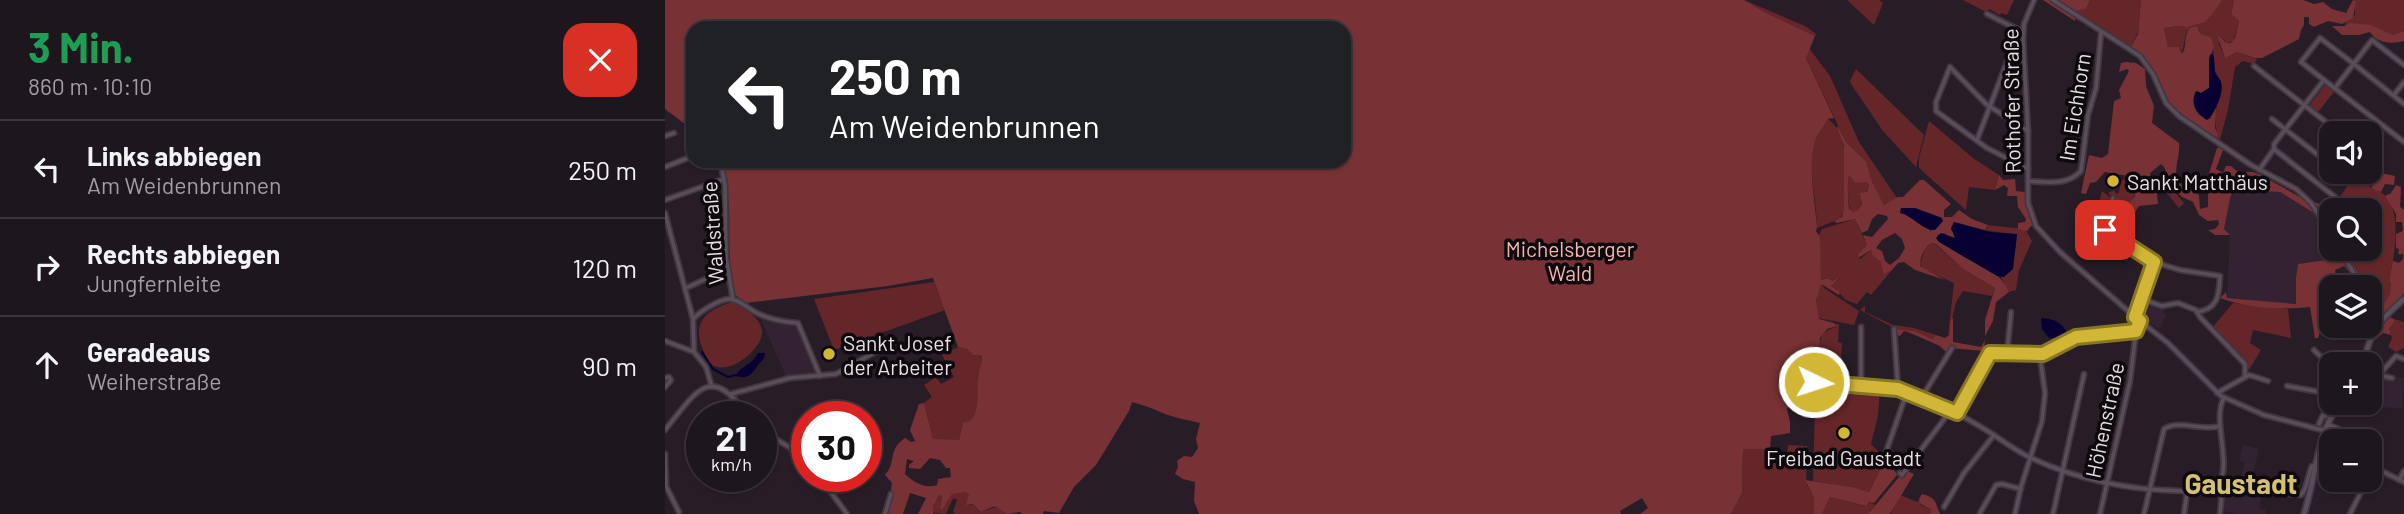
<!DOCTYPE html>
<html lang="de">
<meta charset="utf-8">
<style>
body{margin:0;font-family:Barlow,sans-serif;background:#2b232a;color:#f1f3f6;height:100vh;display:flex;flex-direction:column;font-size:26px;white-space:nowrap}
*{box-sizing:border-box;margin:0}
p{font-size:23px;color:#a19fa4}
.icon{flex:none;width:38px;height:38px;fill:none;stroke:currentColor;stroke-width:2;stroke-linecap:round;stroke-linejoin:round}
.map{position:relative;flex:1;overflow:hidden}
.sheet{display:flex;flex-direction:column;background:#1e161d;width:665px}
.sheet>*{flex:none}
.hud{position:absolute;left:21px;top:21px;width:665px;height:147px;border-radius:21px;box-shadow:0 2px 5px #0004,0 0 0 2px #3c353b;background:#202124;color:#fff;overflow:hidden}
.tools{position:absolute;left:1654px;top:121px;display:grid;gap:14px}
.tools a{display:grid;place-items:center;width:63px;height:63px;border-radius:14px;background:#1e161d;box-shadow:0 2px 5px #0004,0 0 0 2px #3c353b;font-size:35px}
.speed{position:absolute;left:21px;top:401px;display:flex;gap:14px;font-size:35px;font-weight:700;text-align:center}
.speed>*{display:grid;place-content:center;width:91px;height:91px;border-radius:50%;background:#1e161d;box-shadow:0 2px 5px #0004,0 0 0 2px #3c353b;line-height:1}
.speed small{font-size:18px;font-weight:400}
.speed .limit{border:10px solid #d22;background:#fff;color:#111}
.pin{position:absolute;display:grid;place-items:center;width:60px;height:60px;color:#fff;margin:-30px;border-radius:14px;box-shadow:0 4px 10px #0006}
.me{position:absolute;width:77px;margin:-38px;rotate:94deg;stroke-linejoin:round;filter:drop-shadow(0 0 5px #0008)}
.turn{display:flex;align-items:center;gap:24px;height:147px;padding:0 28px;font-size:32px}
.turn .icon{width:91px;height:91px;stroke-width:2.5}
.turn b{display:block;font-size:49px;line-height:60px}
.round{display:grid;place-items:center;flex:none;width:74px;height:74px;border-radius:21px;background:#2b232a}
.head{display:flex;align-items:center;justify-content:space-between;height:119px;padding:0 28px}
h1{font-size:42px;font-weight:700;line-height:52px;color:#1e9e55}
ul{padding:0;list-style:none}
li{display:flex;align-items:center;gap:21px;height:98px;padding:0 28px;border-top:2px solid #3c353b}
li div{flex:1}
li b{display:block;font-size:26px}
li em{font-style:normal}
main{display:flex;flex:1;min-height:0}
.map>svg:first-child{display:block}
</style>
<main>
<section class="sheet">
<div class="head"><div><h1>3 Min.</h1><p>860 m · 10:10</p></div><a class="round" style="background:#d93025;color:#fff"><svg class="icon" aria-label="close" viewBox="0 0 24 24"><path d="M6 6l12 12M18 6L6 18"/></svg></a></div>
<ul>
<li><svg class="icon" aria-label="left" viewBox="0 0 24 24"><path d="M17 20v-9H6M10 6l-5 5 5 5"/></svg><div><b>Links abbiegen</b><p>Am Weidenbrunnen</p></div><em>250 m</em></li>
<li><svg class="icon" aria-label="right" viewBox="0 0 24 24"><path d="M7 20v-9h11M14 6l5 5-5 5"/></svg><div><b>Rechts abbiegen</b><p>Jungfernleite</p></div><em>120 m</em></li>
<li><svg class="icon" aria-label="ahead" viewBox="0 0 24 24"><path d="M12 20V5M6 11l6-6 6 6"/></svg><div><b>Geradeaus</b><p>Weiherstraße</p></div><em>90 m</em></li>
</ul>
</section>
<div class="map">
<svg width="1739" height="514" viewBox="0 0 1739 514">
<rect width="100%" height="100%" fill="#281d27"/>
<g fill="#332332">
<polygon points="1567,188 1612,191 1618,194 1652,215 1666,238 1666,248 1671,249 1676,257 1633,264 1631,278 1632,304 1562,298 1565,236 1559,229"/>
<polygon points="1479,300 1500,308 1499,313 1501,315 1495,329 1475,317 1476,308 1479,310 1481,308 1477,305"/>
<polygon points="95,317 111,322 131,324 151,370 147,374 121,376"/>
<polygon points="1705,373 1739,378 1737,409 1683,403 1704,402"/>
<polygon points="1578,445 1594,449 1588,472 1583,471 1581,477 1576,476 1580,462 1574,461"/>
<polygon points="1559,493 1597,495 1594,509 1601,510 1600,514 1576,514 1557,511"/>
</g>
<g fill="#652629">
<polygon points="1079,0 1140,26 1151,34 1150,36 1099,12"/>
<polygon points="1182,0 1214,0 1218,3 1209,25"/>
<polygon points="1298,0 1349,0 1342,15 1336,13 1335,15 1324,9 1321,12"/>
<polygon points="1425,0 1476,0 1473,32 1466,47 1411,14 1413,10 1421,9"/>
<path d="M1557,0H1569L1566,14L1574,21L1568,42H1561L1555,36L1554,44L1560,59L1571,52L1592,59L1589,64L1578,61L1570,67L1563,110L1555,139L1551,140L1553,134C1547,120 1554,97 1556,81C1545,69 1551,51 1546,37L1536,34L1534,29L1527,27L1521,33L1517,54L1516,49L1503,47L1499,28L1513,26L1522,27L1541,21Z"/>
<path d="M1690,0H1739V31L1729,35C1712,29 1699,21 1681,25L1680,23L1690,15Z"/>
<polygon points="1144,48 1165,76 1194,142 1232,198 1219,205 1188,149 1181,142 1141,58"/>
<polygon points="1191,69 1259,135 1251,167 1218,131 1186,84 1185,81"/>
<polygon points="1660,85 1669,92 1653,112 1644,106"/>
<path d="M1163,119C1188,137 1179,182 1179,209L1175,219L1152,228C1152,199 1141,167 1151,138C1153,132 1160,125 1163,119Z"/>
<polygon points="1264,121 1308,158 1334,175 1330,190 1304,187 1301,210 1254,168 1254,158"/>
<path d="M1184,175L1188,181L1202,182L1204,184C1202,192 1196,203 1193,210L1190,212L1185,211C1183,198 1182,187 1184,175Z"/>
<path d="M1459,176L1466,179C1471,188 1472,196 1464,203L1449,199L1443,193L1450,190V193L1453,194L1457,180H1460Z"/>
<polygon points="1497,177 1519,203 1514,208 1492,181"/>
<path d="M1687,179C1696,183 1708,187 1717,193C1739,210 1729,257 1724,281L1726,283L1725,294L1714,310L1704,287L1679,249L1704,248V210H1672L1676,203L1673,200Z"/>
<polygon points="1437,191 1446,198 1439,221 1440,226 1429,220"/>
<path d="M1190,219L1202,245L1192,256L1195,259L1206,250L1207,255L1217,263V273L1226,271L1206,295L1202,292L1192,304C1179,300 1180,299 1172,290L1167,287V285L1177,277L1168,281L1160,278L1156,280L1154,235L1157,229Z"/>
<polygon points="1321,225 1360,229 1367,241 1354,270 1351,290 1344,292 1336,277 1348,269 1352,235 1320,230 1323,227"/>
<polygon points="1266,243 1270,244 1298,269 1330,288 1327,296 1298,291 1291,302 1283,336 1289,283 1257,268 1255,264 1260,249"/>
<polygon points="269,282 280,310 169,350 149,299"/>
<polygon points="1156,282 1159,288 1194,311 1189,325 1153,318 1151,302"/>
<path d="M67,302C78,308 96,317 97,331C99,349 61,379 45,363C43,361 42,357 40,354C37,348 34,340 34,333C34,314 52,307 67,302Z"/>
<polygon points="1568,303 1623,309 1626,338 1588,330 1585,343 1596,350 1584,370 1581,361 1547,328"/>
<polygon points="1200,306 1200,312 1228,325 1249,328 1271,335 1267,339 1250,331 1231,329 1195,310"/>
<polygon points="1729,319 1739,322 1739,348 1731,352 1723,347 1727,338 1724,330"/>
<path d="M1171,324H1174L1173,342L1177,343L1175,382L1141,379L1146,378C1149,372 1152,366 1153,360C1158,344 1149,333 1171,327Z"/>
<path d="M293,347L302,349L308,355L318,357C319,365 315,366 314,374C311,390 317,407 305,421L298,422L294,440H270L268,439L259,403L267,397L259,385L271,377L276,384L289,377L277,355Z"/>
<polygon points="1175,385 1215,388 1213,416 1206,444 1214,452 1210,464 1217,466 1204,492 1188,487 1148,481 1150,403 1172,404 1173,388"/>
<polygon points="1123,445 1142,446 1141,483 1149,498 1149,514 1066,514 1077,493 1078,449 1105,449 1105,463 1121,464"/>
<polygon points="301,492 304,495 304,506 308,504 314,512 328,508 330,506 344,514 290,514 288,512 292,500 290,498 287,500 281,514 268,513 268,507 274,495 277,495 275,508 277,510 287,493"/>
<polygon points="1235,495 1252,502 1255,499 1256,505 1266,510 1266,514 1226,514"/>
<polygon points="1165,497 1200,506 1205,502 1210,505 1203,514 1157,514"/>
</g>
<g fill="#783235" fill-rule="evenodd">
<path d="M0,0H1079L1099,12L1150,36L1141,58L1169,118L1163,119C1160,125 1154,131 1151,138C1142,165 1150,199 1152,227L1151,231L1155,237L1156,280L1162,278L1168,281L1177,276L1166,286L1175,292L1174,295L1156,284L1151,301L1154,319L1169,323L1172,326L1162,329L1155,338L1154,360L1146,378L1141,380L1143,393L1138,405L1129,402L1122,409L1125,422V433L1106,436L1105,449H1078L1077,493L1066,514H975L983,508L977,498L955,511L956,514H534L529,501L530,482L518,479L510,474L513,467L512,461L519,456L527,457L533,448L531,439L535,423C524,420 511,418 500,414C489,409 479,405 467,402L464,411L431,465L409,487L394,513L379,511L378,514H357L355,512L342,514L330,506L315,512L308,504L301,505L304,495L301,492L287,494L277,510L275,508L277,496L274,495L268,507V514H253L261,498L245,493L238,514H221L229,493L226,490L227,483L220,475C232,462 222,450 240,438L246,442L250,441L245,430L254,404L259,403L268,439L294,440L298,422L305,421C317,406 310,390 314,373C315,366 318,365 317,356L308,355L302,349L293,347L268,278L223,286L81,303L70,295C58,252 72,203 55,161H679V28H28V130L0,109ZM265,458L275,460L281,468H285L286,477L273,479L272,485C260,489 248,482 240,474L242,459L249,461L244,465V468L255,469Z"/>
<polygon points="1378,0 1425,0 1421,9 1412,11 1410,21"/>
<path d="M1476,0H1557L1549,12L1540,22L1522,27L1513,26L1499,28L1503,47H1514L1517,54C1523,46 1517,34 1527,27H1532L1536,34L1546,37L1549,47L1544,59L1545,87L1536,93L1532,91C1524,102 1531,118 1545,119L1551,108L1550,128L1553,134L1551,139C1532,127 1512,116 1500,97C1489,78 1485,61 1466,47L1473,34Z"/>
<polygon points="1569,0 1638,0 1649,4 1658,2 1667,9 1681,13 1688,0 1691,1 1688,18 1677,24 1663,21 1649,27 1644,24 1644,17 1639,17 1639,25 1636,30 1634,39 1597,58 1590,58 1571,52 1560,59 1553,37 1555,36 1560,42 1566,43 1570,38 1574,21 1566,14"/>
<path d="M1685,23L1706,25L1728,35L1739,31V41C1727,44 1713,44 1705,32L1694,35H1677L1667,26H1679Z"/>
<path d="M1461,62L1471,63L1480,69L1481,86L1489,106L1487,123L1514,143C1516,156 1506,171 1515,183C1518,188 1529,191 1534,195L1535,209L1543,207V177L1552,148L1555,147L1558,150L1551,169L1558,173L1561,166H1566L1573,172H1588L1596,175L1640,200L1644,199L1648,202L1662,206L1673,200L1676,202L1672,210H1666V238L1652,215L1615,192L1567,189L1559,229L1565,235H1550L1543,230L1550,229L1554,224L1553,220L1543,221L1534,215L1528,202L1517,197L1509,189L1499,167L1496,164L1485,173L1487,182L1491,184L1493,204L1474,206L1469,214L1467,207L1449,205L1450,198L1464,203L1470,196L1468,184L1463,176L1440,172L1431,182L1425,183L1421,194L1416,193L1424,155L1437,158L1443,154L1449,101L1456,98L1454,90L1464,71L1462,69L1454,72L1456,63Z"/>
<path d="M1173,126L1181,142L1201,162L1207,182L1219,205L1233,197H1238L1255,180H1259L1286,204L1279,210V217H1287L1294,210L1307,219L1323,225L1320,230L1289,222L1286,230L1290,234L1289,238H1285L1279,233L1272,235C1279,242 1286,249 1294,254C1313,265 1336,271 1344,292L1331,302L1328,321L1320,336V320L1330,288L1298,269L1271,244L1266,243C1259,248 1255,257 1255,266L1280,280L1250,270L1239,262L1233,263L1226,271L1218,274L1216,262L1207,255L1206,250L1193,258V254L1202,245L1198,235L1207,237L1223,219L1222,216L1213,214L1207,219L1203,230L1197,233L1190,219L1171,223L1170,221L1177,217L1179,206V145L1172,128ZM1184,175L1190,183L1202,182L1204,185L1202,192L1195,193L1197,203L1193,210L1188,212L1184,209C1183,197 1182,187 1184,175ZM1238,208H1250L1277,218L1266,231L1241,214ZM1230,233L1237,239L1240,248L1234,258L1225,265L1220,261L1217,251L1211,248L1217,240Z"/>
<polygon points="1716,173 1730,176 1729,185 1720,184 1716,192 1706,188"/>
<polygon points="1334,175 1338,180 1350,179 1351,191 1360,192 1364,213 1368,224 1362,231 1353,229 1353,223 1360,222 1361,219 1353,207 1352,196 1342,196 1343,188 1339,185 1330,190"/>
<path d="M1731,185L1736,187L1735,207L1739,210V293L1733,300L1735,304L1723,316L1730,320L1724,329L1726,335L1718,333L1710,340V335L1719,319C1708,313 1705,303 1704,290L1714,310L1725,294L1726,283L1724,281L1728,261L1734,263L1738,259V254H1733L1734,249L1731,248V234L1738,231L1737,222H1731V214L1720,196L1726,193Z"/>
<path d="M1674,249H1679L1703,287H1693L1691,279L1679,266L1670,270L1671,281C1660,296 1660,320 1653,338H1650L1645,307C1616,310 1582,308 1555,298L1561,292L1562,298L1631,304V278L1633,264L1675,258L1677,254Z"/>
<polygon points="1288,318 1288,342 1316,347 1320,340 1319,351 1285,348 1281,352 1275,346 1243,332 1239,331 1235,336 1231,335 1231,329 1250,331 1267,339 1271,335 1280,338 1284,335 1286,319"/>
<polygon points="1217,466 1230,471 1232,475 1209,503 1204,502 1201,506 1165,497 1157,514 1149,514 1149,498 1140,480 1188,487 1204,492"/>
<polygon points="1242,471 1249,474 1225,514 1203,514 1234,477 1238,478"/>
<path d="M1257,494C1272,498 1270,502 1275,514H1266V510L1256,504L1254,499Z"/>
</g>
<g fill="#080033">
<path d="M1548,54C1550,60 1549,66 1550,72C1551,76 1555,78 1556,82C1560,92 1549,114 1542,120C1531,113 1525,103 1531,91L1536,93L1544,88V59L1545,55Z"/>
<path d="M1236,208H1250L1277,218L1278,221L1270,230C1257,230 1248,216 1235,213Z"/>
<polygon points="1289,222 1325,232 1352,234 1348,269 1339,277 1332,276 1274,242 1271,238 1276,233 1290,238 1286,228"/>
<path d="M1376,318C1388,318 1398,323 1402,334L1395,339L1384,338L1377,329Z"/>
<path d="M93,353H100C99,362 95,361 91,368C85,376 82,379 71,376C73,367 87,366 93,353Z"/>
</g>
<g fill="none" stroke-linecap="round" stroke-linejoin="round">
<polyline stroke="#080033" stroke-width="2" points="37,352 48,369 63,377 71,375"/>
<defs>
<g id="street">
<polyline points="1369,0 1359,24 1358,39 1363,131 1363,203 1371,226 1395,252 1470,317 1503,343 1556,396 1599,415 1661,431"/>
<polyline points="1388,0 1475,56 1488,74 1501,103 1514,116 1586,165 1631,189 1646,203 1666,233"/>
<polyline points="1689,64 1739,104"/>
<polyline points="1589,66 1675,133"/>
<polyline points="1659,80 1636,62 1655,38 1689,64"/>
<polyline points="1670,88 1707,40 1739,65"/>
<polyline points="1729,95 1739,82"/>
<polyline points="1607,119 1666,165"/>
<polyline points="0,136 9,133"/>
<polyline points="1312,140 1350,41 1358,32 1322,14"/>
<polyline points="1609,149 1670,197"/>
<polyline points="56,165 60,185 61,257 68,300"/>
<polyline points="0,167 28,156"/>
<polyline points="1363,169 1322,148 1271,111 1271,102 1285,67 1321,104 1363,131"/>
<polyline points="1594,170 1609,149 1609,144 1659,80 1739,142"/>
<polyline points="1674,172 1680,176 1683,172"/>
<path d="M1363,181C1382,182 1402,186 1416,171L1423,115L1431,88L1436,33"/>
<polyline points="0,200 59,179"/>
<path d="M1414,212L1489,262L1515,270L1555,276C1554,294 1554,309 1532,312"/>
<polyline points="0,213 28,319 29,352 41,367 47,387"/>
<polyline points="1440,230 1448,198"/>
<polyline points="1674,248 1697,287"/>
<polyline points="21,288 63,269"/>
<polyline points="1477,299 1497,306 1513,303 1531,310 1535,317 1580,364 1580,377"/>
<polyline points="1704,302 1715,320"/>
<polyline points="1470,317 1489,262"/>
<path d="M29,318C36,311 53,300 64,299C73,298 86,311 94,314C107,320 120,322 133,323L155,376"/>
<polyline points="1229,329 1233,389"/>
<polyline points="0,341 29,352"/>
<polyline points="1649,350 1655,356 1698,364"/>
<polyline points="1342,354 1346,312"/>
<polyline points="1378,354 1411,337 1471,331 1475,321"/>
<polyline points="1704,373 1727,378"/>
<polyline points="1714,375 1731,356 1739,359"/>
<polyline points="0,378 4,377 6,380 0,387"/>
<path d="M1149,382C1176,384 1214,382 1239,391C1266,400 1292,412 1316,427C1333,437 1349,450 1366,458C1413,480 1465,490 1516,491C1526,491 1545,495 1552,486C1569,468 1546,419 1559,398"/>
<polyline points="1196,385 1196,327"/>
<polyline points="1622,386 1666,394"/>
<polyline points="1552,393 1584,375 1603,381"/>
<polyline points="66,394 125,378 171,374 210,352 221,349"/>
<polyline points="1257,397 1287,348"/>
<polyline points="1680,402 1693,411 1707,413"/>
<polyline points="1292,413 1325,353 1378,354"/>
<polyline points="1654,424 1658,415 1661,416 1669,402"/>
<polyline points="1663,425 1674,429 1675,441"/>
<path d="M0,430C32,391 45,362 83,416"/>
<polyline points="96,430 124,447 142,464"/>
<polyline points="1221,452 1242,392"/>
<polyline points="0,454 1,486 14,512"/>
<polyline points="1704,465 1739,482"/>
<polyline points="1235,473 1237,475 1286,410"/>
<polyline points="1704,475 1708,467"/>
<polyline points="154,476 182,514"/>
<polyline points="1734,480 1739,471"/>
<path d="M1554,484L1559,488L1636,495C1643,488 1642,476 1647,466H1651"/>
<polyline points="1549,490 1557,493 1555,514"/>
<polyline points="1279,507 1299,473 1329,435"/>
<polyline points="1315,513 1331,485 1337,484 1356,489"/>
<polyline points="220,514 226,494"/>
<polyline points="1350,514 1356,487 1377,421 1380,393 1376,364 1378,354"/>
<polyline points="1388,514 1419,374"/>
<polyline points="1435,514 1465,381 1471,331"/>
<path d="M1479,514L1499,429C1515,419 1537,432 1555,426"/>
<polyline points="1519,514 1522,492"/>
<polyline points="1685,514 1702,480"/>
</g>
<g id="secondary">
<path d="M1698,364C1706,330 1713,322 1739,299"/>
<path d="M1639,514C1651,478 1651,433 1676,402"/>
</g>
</defs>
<use href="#street" stroke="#40373f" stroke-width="7"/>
<use href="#secondary" stroke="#40373f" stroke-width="8"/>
<use href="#street" stroke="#5a4c59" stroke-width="3.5"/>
<use href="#secondary" stroke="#5a4c59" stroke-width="4.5"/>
</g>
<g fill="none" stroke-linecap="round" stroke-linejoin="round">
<defs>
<polyline id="route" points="1149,382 1233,389 1292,413 1325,353 1378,354 1411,337 1471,331 1475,321 1470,317 1489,262 1440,230"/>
</defs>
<use href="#route" stroke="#887723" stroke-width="18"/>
<use href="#route" stroke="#d2b736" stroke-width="12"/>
</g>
<g fill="#d2b736" stroke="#0e090d" stroke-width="2.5">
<circle cx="1448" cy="181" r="7"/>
<circle cx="164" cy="354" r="7"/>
<circle cx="1179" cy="433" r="7"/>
</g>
<g text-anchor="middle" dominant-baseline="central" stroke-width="7" stroke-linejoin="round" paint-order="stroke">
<g font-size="21" fill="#e7dfe6" stroke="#0e090d">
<text transform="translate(1346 101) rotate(-91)">Rothofer Straße</text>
<text transform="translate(1409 107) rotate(-81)">Im Eichhorn</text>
<text transform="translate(47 233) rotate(-94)">Waldstraße</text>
<text transform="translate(1439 420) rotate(-78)">Höhenstraße</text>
</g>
<g font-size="21" fill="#e7dfe6" stroke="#0e090d" text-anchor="start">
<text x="1462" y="181">Sankt Matthäus</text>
<text x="178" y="342">Sankt Josef<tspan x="178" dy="24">der Arbeiter</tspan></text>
<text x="1179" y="457" text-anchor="middle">Freibad Gaustadt</text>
</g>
<g font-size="21" fill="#f5b4b2" stroke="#0e090d">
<text x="905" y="248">Michelsberger<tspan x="905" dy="24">Wald</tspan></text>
</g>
<g font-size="28" font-weight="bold" fill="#d3c173" stroke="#0e090d">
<text x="1576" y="483">Gaustadt</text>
</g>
</g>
</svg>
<div class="tools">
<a><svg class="icon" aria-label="sound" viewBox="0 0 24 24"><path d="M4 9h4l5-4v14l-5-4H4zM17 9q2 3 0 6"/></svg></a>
<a><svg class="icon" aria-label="search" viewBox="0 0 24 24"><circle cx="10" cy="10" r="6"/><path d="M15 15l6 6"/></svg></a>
<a><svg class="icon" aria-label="layers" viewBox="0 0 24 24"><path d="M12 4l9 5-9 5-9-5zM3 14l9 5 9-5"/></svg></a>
<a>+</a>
<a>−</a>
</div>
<div class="speed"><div>21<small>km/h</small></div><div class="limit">30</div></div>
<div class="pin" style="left:1440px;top:230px;background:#d93025"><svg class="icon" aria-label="arrive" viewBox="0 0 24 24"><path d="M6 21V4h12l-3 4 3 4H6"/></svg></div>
<svg class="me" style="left:1149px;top:382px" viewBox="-20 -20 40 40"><circle r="17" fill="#d2b736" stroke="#fff" stroke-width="3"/><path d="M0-11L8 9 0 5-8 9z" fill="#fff"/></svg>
<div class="hud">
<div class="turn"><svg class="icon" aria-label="left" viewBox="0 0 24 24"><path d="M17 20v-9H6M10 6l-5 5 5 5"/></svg><div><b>250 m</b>Am Weidenbrunnen</div></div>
</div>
</div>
</main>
